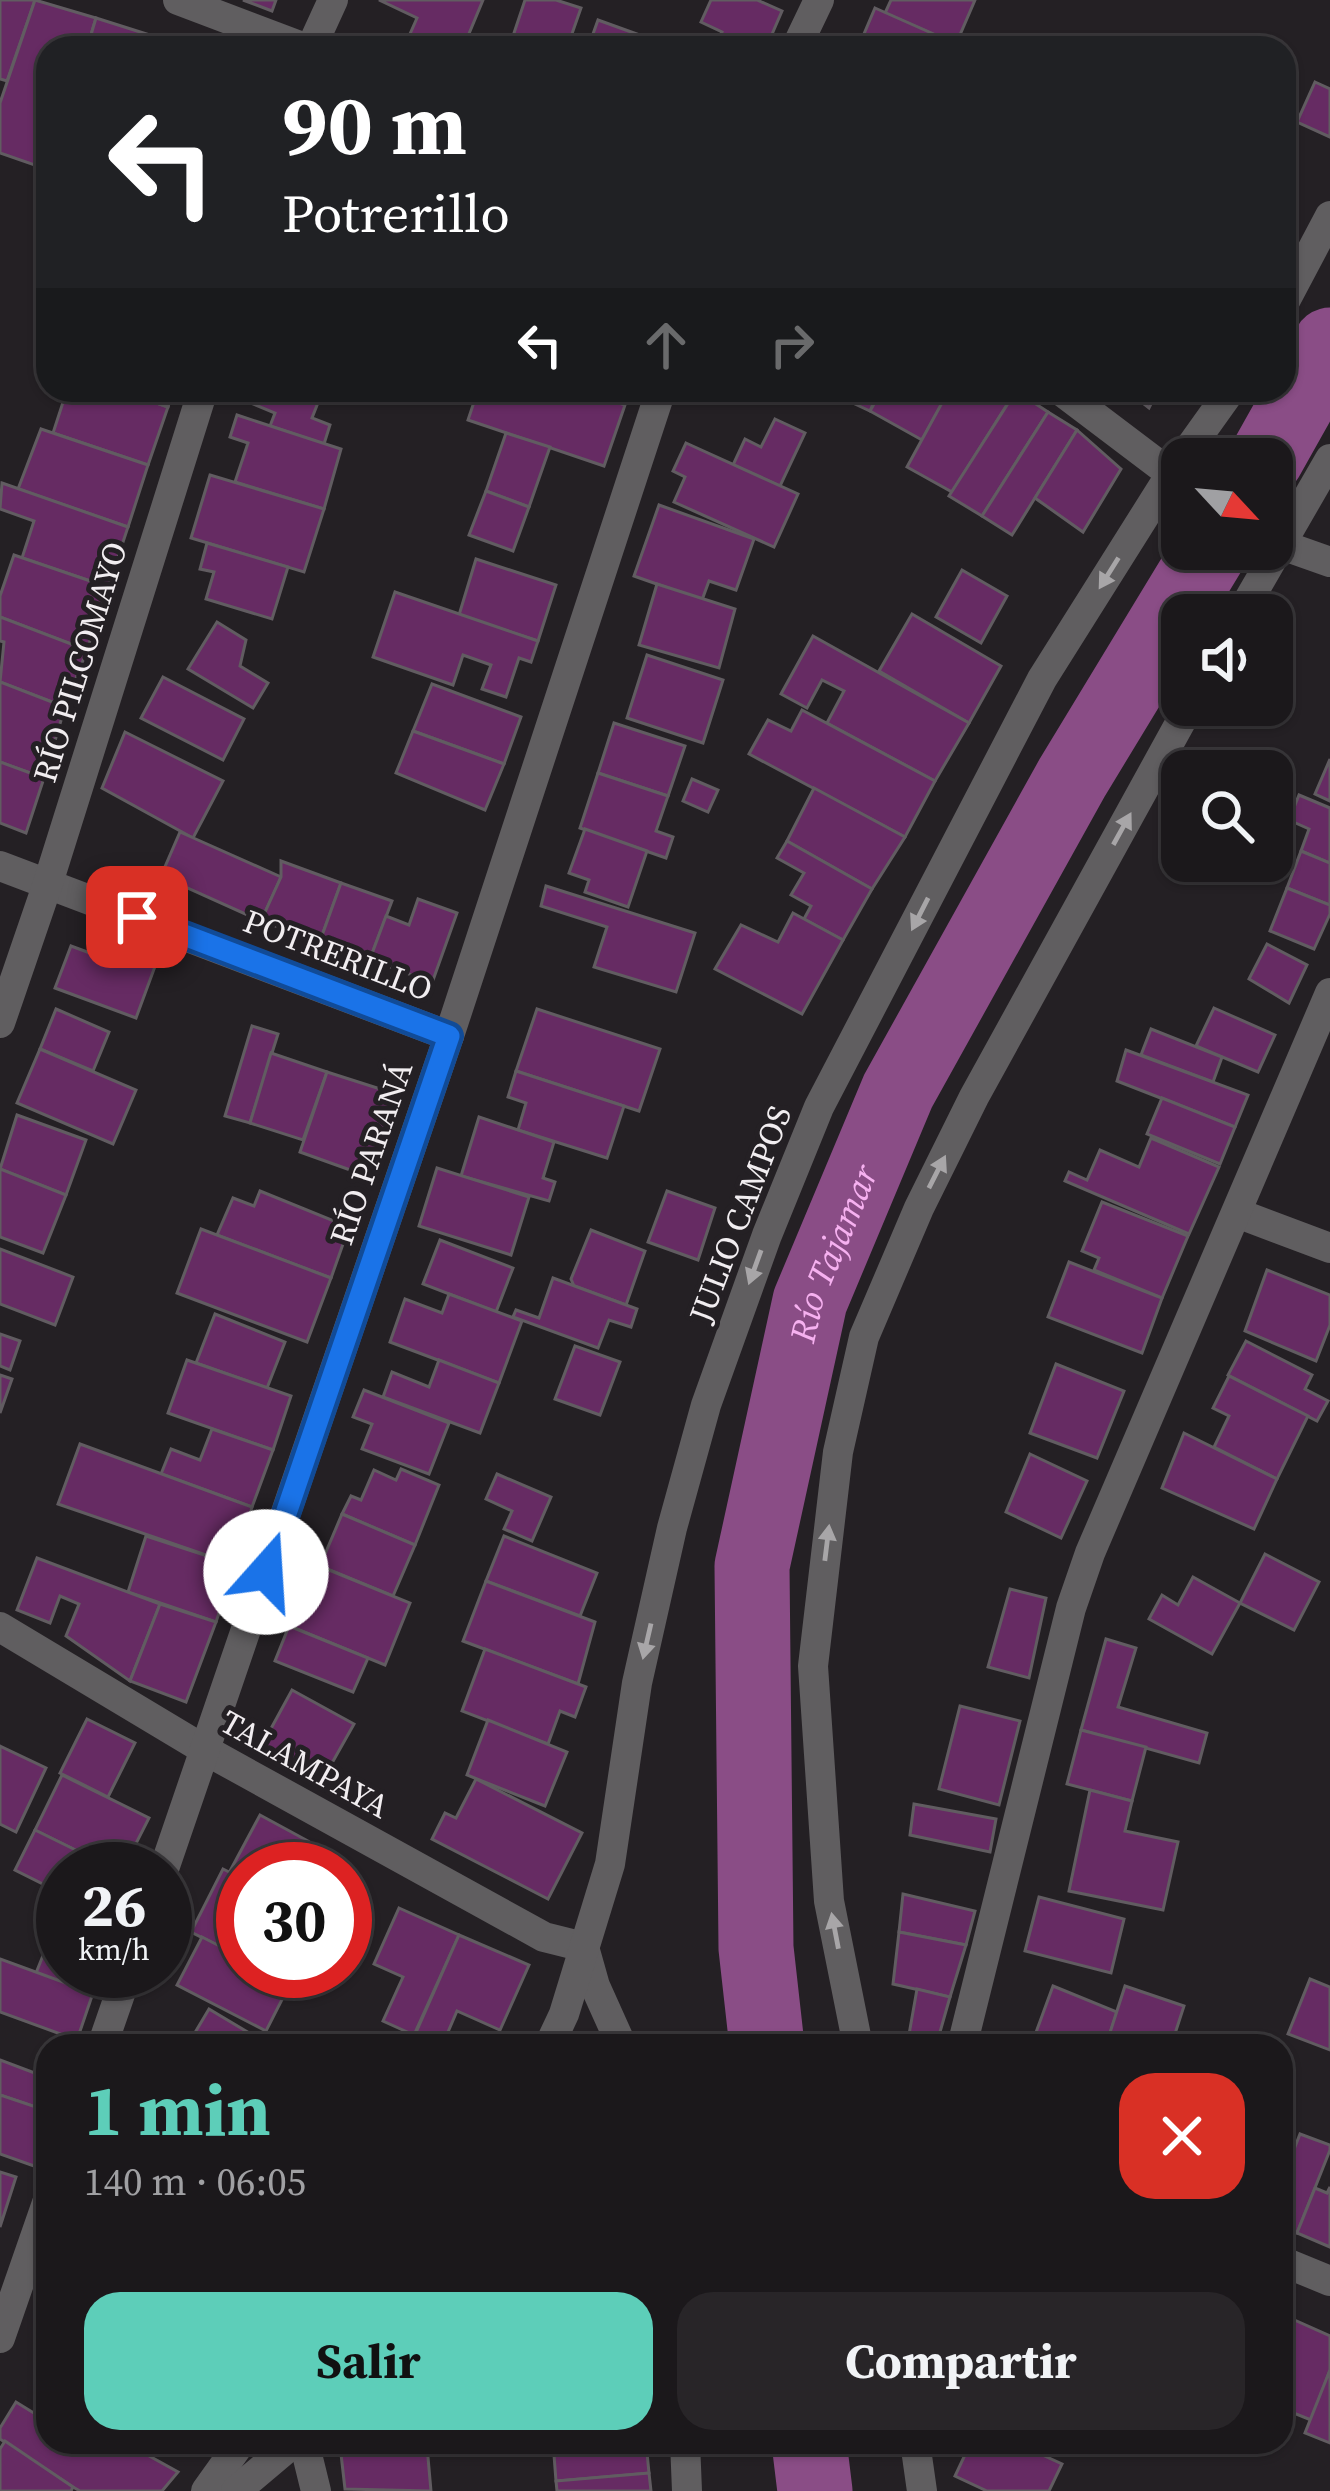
<!DOCTYPE html>
<html lang="es">
<meta charset="utf-8">
<style>
body{margin:0;font-family:"Source Serif 4",serif;background:#282528;color:#f1f3f6;height:100vh;display:flex;flex-direction:column;font-size:45px;white-space:nowrap}
*{box-sizing:border-box;margin:0}
p{font-size:39px;color:#a0a0a3}
.icon{flex:none;width:66px;height:66px;fill:none;stroke:currentColor;stroke-width:2;stroke-linecap:round;stroke-linejoin:round}
.map{position:relative;flex:1;overflow:hidden}
.side{position:absolute;left:36px;top:2034px;width:1257px;height:420px;display:flex;flex-direction:column;background:#1b181b;border-radius:36px;box-shadow:0 3px 9px #0004,0 0 0 3px #39373a}
.side>*{flex:none}
.banner{position:absolute;left:36px;top:36px;width:1260px;height:366px;border-radius:36px;box-shadow:0 3px 9px #0004,0 0 0 3px #39373a;background:#202124;color:#fff;overflow:hidden}
.needle{width:78px;rotate:116deg}
.controls{position:absolute;left:1161px;top:438px;display:grid;gap:24px}
.controls a{display:grid;place-items:center;width:132px;height:132px;border-radius:24px;background:#1b181b;box-shadow:0 3px 9px #0004,0 0 0 3px #39373a;font-size:60px}
.speed{position:absolute;left:36px;top:1842px;display:flex;gap:24px;font-size:60px;font-weight:700;text-align:center}
.speed>*{display:grid;place-content:center;width:156px;height:156px;border-radius:50%;background:#1b181b;box-shadow:0 3px 9px #0004,0 0 0 3px #39373a;line-height:1}
.speed small{font-size:30px;font-weight:400}
.speed .limit{border:18px solid #d22;background:#fff;color:#111}
.pin{position:absolute;display:grid;place-items:center;width:102px;height:102px;color:#fff;margin:-51px;border-radius:24px;box-shadow:0 6px 18px #0006}
.me{position:absolute;width:132px;margin:-66px;rotate:19deg;stroke-linejoin:round;filter:drop-shadow(0 0 9px #0008)}
.turn{display:flex;align-items:center;gap:42px;height:252px;padding:0 48px;font-size:54px}
.turn .icon{width:156px;height:156px;stroke-width:2.5}
.turn b{display:block;font-size:84px;line-height:102px}
.lanes{display:flex;align-items:center;height:114px;padding:0 48px;background:#0003;justify-content:center;gap:60px;direction:ltr}
.lanes .off{opacity:.35}
.round{display:grid;place-items:center;flex:none;width:126px;height:126px;border-radius:36px;background:#282528}
.headline{display:flex;align-items:center;justify-content:space-between;height:204px;padding:0 48px}
h1{font-size:72px;font-weight:700;line-height:90px;color:#5dceb9}
.cta{display:flex;gap:24px;margin-top:auto;padding:24px 48px}
.cta a{flex:1;height:138px;border-radius:36px;background:#5dceb9;color:#111;font-size:48px;font-weight:700;line-height:138px;text-align:center}
.cta a+a{background:#282528;color:#f1f3f6}
.map>svg:first-child{display:block}
</style>
<div class="map">
<svg width="1330" height="2491" viewBox="0 0 1330 2491">
<rect width="100%" height="100%" fill="#242024"/>
<g fill="none" stroke-linecap="round" stroke-linejoin="round">
<g stroke="#8a4d86" stroke-width="75">
<polyline points="1266,459 1330,345"/>
<path id="s1" d="M767,2046L756,1948L752,1566L810,1301L898,1091L1072,778L1211,549"/>
<polyline points="809,2442 815,2491"/>
</g>
</g>
<g fill="#662b63" stroke="#615c61" stroke-width="3">
<polygon points="0,0 35,0 7,81 0,79"/>
<polygon points="35,0 96,18 87,48 48,48 46,169 0,153 0,103"/>
<polygon points="243,0 276,0 272,11"/>
<polygon points="379,0 483,0 463,48 445,48 410,34 417,18"/>
<polygon points="525,0 556,0 581,8 567,48 509,48"/>
<polygon points="711,0 757,0 782,11 766,48 715,48 722,32 701,22"/>
<polygon points="891,0 975,0 956,44 885,13"/>
<polygon points="875,8 956,44 954,48 858,48"/>
<polygon points="96,18 153,36 149,48 87,48"/>
<polygon points="598,20 659,42 657,48 588,48"/>
<polygon points="1315,82 1330,89 1330,137 1297,122"/>
<polygon points="67,390 119,390 168,407 148,465 53,433"/>
<polygon points="119,390 173,390 168,407"/>
<polygon points="259,390 323,390 312,418 330,425 324,444 270,426 275,413 253,404"/>
<polygon points="478,390 580,390 625,405 604,466 468,420"/>
<polygon points="825,390 879,390 870,411"/>
<polygon points="882,390 943,390 948,393 922,440 870,411"/>
<polygon points="949,390 985,390 1008,403 952,492 907,467"/>
<polygon points="1126,390 1158,390 1149,408"/>
<polygon points="1016,391 1048,412 982,516 949,496"/>
<polygon points="1048,412 1077,430 1012,535 982,516"/>
<polygon points="237,415 341,449 324,509 235,482 248,443 230,437"/>
<polygon points="775,419 805,433 780,486 733,465 745,439 761,447"/>
<polygon points="41,429 148,465 128,527 18,489"/>
<polygon points="1077,430 1121,469 1083,532 1035,498"/>
<polygon points="506,433 550,447 529,507 486,491"/>
<polygon points="686,443 798,494 774,547 674,502 685,477 673,471"/>
<polygon points="210,475 324,509 304,572 191,538"/>
<polygon points="2,483 128,527 108,587 22,558 34,521 0,509"/>
<polygon points="486,491 529,507 513,551 469,535"/>
<polygon points="659,505 754,539 736,590 709,581 702,600 634,576"/>
<polygon points="207,543 288,567 272,619 206,599 214,572 200,569"/>
<polygon points="14,555 108,587 87,650 0,617 0,596"/>
<polygon points="476,559 556,585 538,641 459,615"/>
<polygon points="962,570 1007,596 981,643 936,617"/>
<polygon points="657,584 735,609 719,668 639,645"/>
<polygon points="395,592 538,641 531,662 519,658 506,697 482,689 491,665 463,655 453,685 373,657"/>
<polygon points="912,614 1001,666 969,723 879,671"/>
<polygon points="0,617 87,650 65,707 0,682 4,642 0,641"/>
<polygon points="217,622 246,640 240,666 268,683 253,708 188,669"/>
<polygon points="813,636 969,723 935,781 827,723 844,691 822,680 807,708 781,694"/>
<polygon points="647,655 723,680 703,743 627,718"/>
<polygon points="163,677 244,719 223,760 141,718"/>
<polygon points="0,682 65,707 44,778 0,762"/>
<polygon points="432,684 521,717 504,764 413,731"/>
<polygon points="802,710 935,781 905,837 749,754 768,720 791,731"/>
<polygon points="614,723 685,746 668,796 598,773"/>
<polygon points="413,731 504,764 485,810 396,773"/>
<polygon points="125,732 223,781 193,838 102,788"/>
<polygon points="1330,759 1330,801 1315,794"/>
<polygon points="0,762 44,778 26,833 0,823"/>
<polygon points="598,773 668,796 656,831 673,837 666,858 580,828"/>
<polygon points="692,779 718,790 708,812 683,801"/>
<polygon points="1272,783 1285,788 1273,816 1272,815"/>
<polygon points="814,788 905,837 872,889 787,841"/>
<polygon points="1299,795 1330,808 1330,863 1301,851 1309,829 1289,820"/>
<polygon points="585,829 647,851 628,907 585,892 589,880 569,873"/>
<polygon points="180,832 281,877 261,921 161,876"/>
<polygon points="787,841 872,889 843,940 804,919 811,906 791,895 804,873 777,858"/>
<polygon points="1301,851 1330,863 1330,905 1287,888"/>
<polygon points="281,861 341,883 320,941 261,921 281,877"/>
<polygon points="341,883 392,901 370,959 320,941"/>
<polygon points="546,886 695,933 676,992 594,967 607,927 541,906"/>
<polygon points="1287,888 1330,905 1330,914 1314,949 1270,931"/>
<polygon points="418,899 457,913 432,983 370,959 386,916 409,925"/>
<polygon points="793,913 843,940 802,1014 715,969 741,925 778,942"/>
<polygon points="96,939 157,961 136,1018 55,988 71,946 90,953"/>
<polygon points="1267,944 1307,965 1289,1003 1249,979"/>
<polygon points="1214,1008 1275,1035 1258,1072 1196,1046"/>
<polygon points="56,1009 109,1032 93,1071 40,1049"/>
<polygon points="537,1009 660,1049 639,1111 516,1071"/>
<polygon points="252,1026 278,1034 250,1123 225,1116"/>
<polygon points="1151,1029 1222,1057 1213,1082 1141,1055"/>
<polygon points="40,1049 136,1090 113,1144 17,1103"/>
<polygon points="1126,1050 1248,1095 1235,1127 1117,1081"/>
<polygon points="271,1053 327,1072 303,1140 250,1123"/>
<polygon points="516,1071 624,1106 607,1158 518,1130 526,1103 508,1097"/>
<polygon points="327,1072 396,1094 367,1176 300,1152"/>
<polygon points="1162,1098 1235,1127 1220,1164 1147,1134"/>
<polygon points="17,1115 86,1140 66,1195 0,1169"/>
<polygon points="479,1117 554,1142 543,1178 555,1182 549,1201 461,1176"/>
<polygon points="1151,1138 1219,1167 1189,1234 1065,1181 1069,1172 1087,1180 1100,1150 1139,1167"/>
<polygon points="437,1168 529,1197 511,1255 419,1226"/>
<polygon points="0,1169 66,1195 43,1253 0,1237"/>
<polygon points="260,1191 349,1227 331,1278 217,1235 233,1198 254,1206"/>
<polygon points="667,1191 715,1208 698,1260 648,1242"/>
<polygon points="1102,1202 1188,1236 1162,1298 1094,1270 1099,1258 1082,1251"/>
<polygon points="201,1229 331,1278 307,1342 177,1293"/>
<polygon points="591,1230 645,1251 626,1305 574,1286 571,1279"/>
<polygon points="440,1240 513,1268 496,1312 423,1284"/>
<polygon points="0,1249 73,1277 55,1325 0,1304"/>
<polygon points="1069,1262 1162,1298 1142,1353 1048,1317"/>
<polygon points="1267,1270 1330,1295 1330,1325 1316,1361 1245,1331"/>
<polygon points="553,1278 637,1309 631,1327 609,1320 598,1348 513,1317 516,1310 539,1318"/>
<polygon points="449,1294 522,1321 499,1383 390,1342 405,1299 442,1313"/>
<polygon points="215,1314 285,1342 267,1388 196,1363"/>
<polygon points="0,1334 20,1341 10,1370 0,1366"/>
<polygon points="1246,1341 1312,1375 1305,1389 1328,1401 1317,1421 1228,1375"/>
<polygon points="575,1346 620,1362 600,1415 555,1399"/>
<polygon points="187,1360 291,1396 273,1450 168,1413"/>
<polygon points="439,1360 499,1383 480,1433 383,1397 392,1372 429,1387"/>
<polygon points="1056,1364 1124,1391 1097,1458 1030,1433"/>
<polygon points="0,1375 12,1379 0,1413"/>
<polygon points="1229,1376 1308,1416 1277,1479 1214,1447 1229,1416 1213,1408"/>
<polygon points="364,1390 449,1423 429,1474 362,1449 372,1424 353,1417"/>
<polygon points="212,1429 273,1450 252,1507 161,1474 171,1449 200,1460"/>
<polygon points="1184,1433 1277,1479 1254,1529 1162,1488"/>
<polygon points="80,1444 252,1507 235,1565 58,1504"/>
<polygon points="1030,1454 1087,1481 1061,1538 1006,1512"/>
<polygon points="401,1469 439,1485 415,1545 342,1514 351,1496 361,1500 374,1470 396,1480"/>
<polygon points="497,1474 551,1497 532,1541 504,1529 512,1511 486,1499"/>
<polygon points="342,1514 415,1545 393,1596 320,1566"/>
<polygon points="146,1536 235,1565 216,1622 128,1592"/>
<polygon points="504,1536 597,1573 580,1616 486,1581"/>
<polygon points="1265,1554 1319,1582 1294,1630 1240,1603"/>
<polygon points="37,1558 160,1604 130,1681 66,1636 79,1604 60,1596 50,1623 17,1610"/>
<polygon points="307,1561 410,1603 385,1665 282,1623"/>
<polygon points="1193,1577 1240,1603 1212,1654 1149,1619 1162,1595 1178,1605"/>
<polygon points="486,1581 595,1622 578,1684 463,1641"/>
<polygon points="1010,1589 1046,1598 1029,1678 988,1667"/>
<polygon points="160,1604 216,1622 186,1702 130,1681"/>
<polygon points="289,1626 368,1658 353,1692 275,1661"/>
<polygon points="1106,1639 1136,1648 1118,1707 1207,1733 1199,1763 1081,1730"/>
<polygon points="485,1649 586,1687 575,1717 560,1711 548,1744 462,1711"/>
<polygon points="292,1690 354,1724 323,1779 262,1745"/>
<polygon points="960,1706 1020,1721 999,1805 939,1789"/>
<polygon points="87,1719 135,1743 108,1797 60,1773"/>
<polygon points="488,1720 567,1752 545,1806 467,1775"/>
<polygon points="1081,1730 1146,1747 1132,1801 1067,1784"/>
<polygon points="0,1746 46,1768 16,1832 0,1824"/>
<polygon points="62,1775 149,1818 123,1869 114,1869 35,1830"/>
<polygon points="476,1779 582,1833 548,1899 432,1839 445,1813 456,1818"/>
<polygon points="1090,1790 1132,1801 1125,1831 1178,1842 1163,1910 1069,1891"/>
<polygon points="914,1804 996,1819 990,1852 910,1835"/>
<polygon points="260,1815 308,1841 293,1869 243,1869 243,1878 230,1871"/>
<polygon points="35,1830 114,1869 63,1869 63,1894 15,1870"/>
<polygon points="223,1869 243,1879 243,1958 191,1932"/>
<polygon points="903,1894 975,1911 966,1945 899,1932"/>
<polygon points="1039,1897 1124,1919 1111,1973 1025,1951"/>
<polygon points="399,1908 459,1935 414,2035 383,2021 403,1977 374,1964"/>
<polygon points="58,1918 63,1920 63,1971 94,1971 86,1991 36,1973"/>
<polygon points="899,1932 966,1945 950,1997 893,1984"/>
<polygon points="459,1935 529,1965 500,2030 457,2011 442,2046 410,2046"/>
<polygon points="202,1937 243,1958 243,1971 269,1971 291,1982 266,2031 177,1985"/>
<polygon points="0,1959 93,1993 77,2040 0,2012"/>
<polygon points="269,1971 297,1971 291,1982"/>
<polygon points="1310,1979 1330,1987 1330,2050 1288,2034"/>
<polygon points="1053,1986 1117,2012 1106,2046 1031,2046"/>
<polygon points="1125,1986 1184,2006 1171,2046 1106,2045"/>
<polygon points="917,1989 950,1997 936,2046 907,2046"/>
<polygon points="209,2009 271,2046 187,2046"/>
<polygon points="0,2060 48,2078 41,2109 0,2095"/>
<polygon points="0,2095 48,2111 34,2166 0,2154"/>
<polygon points="1300,2134 1330,2145 1330,2150 1297,2233 1281,2227 1281,2153 1291,2157"/>
<polygon points="0,2172 16,2177 0,2227"/>
<polygon points="1330,2187 1330,2247 1297,2233 1315,2188 1327,2193"/>
<polygon points="1281,2314 1330,2336 1330,2370 1311,2420 1281,2408"/>
<polygon points="1330,2370 1330,2443 1305,2433"/>
<polygon points="48,2397 48,2442 124,2442 178,2472 162,2491 80,2491 73,2487 0,2439 0,2428 16,2402 37,2415"/>
<polygon points="5,2441 73,2487 71,2491 0,2491 0,2449"/>
<polygon points="553,2442 646,2442 649,2473 556,2481"/>
<polygon points="971,2442 1014,2442 1062,2464 1049,2491 987,2491 955,2476"/>
<polygon points="427,2446 431,2491 345,2489 341,2454"/>
<polygon points="649,2473 651,2491 557,2491 556,2481"/>
</g>
<g fill="none" stroke-linecap="round" stroke-linejoin="round">
<g stroke="#605e60" stroke-width="30">
<polyline points="178,0 305,48"/>
<polyline points="311,48 333,0"/>
<polyline points="796,48 819,0"/>
<polyline points="1284,303 1330,216"/>
<polyline points="1060,390 1171,474"/>
<polyline points="1279,544 1330,562"/>
<polyline points="1240,615 1330,459"/>
<polyline points="0,866 449,1036"/>
<polyline points="0,1023 48,883 203,390"/>
<polyline points="1237,1213 1330,1248"/>
<polyline points="0,1627 205,1750 544,1937 584,1947"/>
<polyline points="164,1869 449,1036 661,390"/>
<polyline points="584,1947 595,1986 622,2046"/>
<polyline points="102,2046 128,1971"/>
<polyline points="549,2046 564,2014 610,1864 637,1683 672,1528 706,1405 767,1235 819,1107 1042,679 1171,474 1231,390"/>
<polyline points="858,2046 829,1901 813,1666 838,1452 864,1337 919,1208 974,1097 1190,705"/>
<polyline points="962,2046 1071,1608 1090,1553 1330,993"/>
<polyline points="1281,2261 1330,2281"/>
<polyline points="0,2338 48,2200"/>
<polyline points="304,2442 316,2491"/>
<polyline points="685,2442 687,2491"/>
<polyline points="915,2442 922,2491"/>
<polyline points="206,2491 241,2442"/>
<polyline points="236,2491 294,2442"/>
</g>
</g>
<defs><path id="oneway-solid" d="M-6-.8H1V-3.2L6.5 0L1 3.2V.8H-6Z" transform="scale(3)"/></defs>
<g fill="#a8a6a8">
<use href="#oneway-solid" transform="translate(1109 573) rotate(122)"/>
<use href="#oneway-solid" transform="translate(1122 829) rotate(-61)"/>
<use href="#oneway-solid" transform="translate(920 914) rotate(117)"/>
<use href="#oneway-solid" transform="translate(937 1172) rotate(-63)"/>
<use href="#oneway-solid" transform="translate(755 1267) rotate(110)"/>
<use href="#oneway-solid" transform="translate(827 1543) rotate(-83)"/>
<use href="#oneway-solid" transform="translate(647 1641) rotate(103)"/>
<use href="#oneway-solid" transform="translate(835 1931) rotate(-101)"/>
</g>
<g fill="none" stroke-linecap="round" stroke-linejoin="round">
<defs>
<polyline id="route" points="137,917 449,1036 266,1572"/>
</defs>
<use href="#route" stroke="#114b97" stroke-width="30"/>
<use href="#route" stroke="#1a73e8" stroke-width="21"/>
</g>
<g text-anchor="middle" dominant-baseline="central" stroke-width="10" stroke-linejoin="round" paint-order="stroke">
<g font-size="33" fill="#f1edf0" stroke="#242024">
<text transform="translate(80 662) rotate(-73)">RÍO PILCOMAYO</text>
<text transform="translate(338 955) rotate(21)">POTRERILLO</text>
<text transform="translate(371 1153) rotate(-71)">RÍO PARANÁ</text>
<text transform="translate(740 1214) rotate(-69)">JULIO CAMPOS</text>
<text transform="translate(305 1764) rotate(29)">TALAMPAYA</text>
</g>
<g font-size="36" font-style="italic" fill="#f6b1f0" stroke="#242024">
<text stroke="none"><textPath href="#s1" startOffset="804">Río Tajamar</textPath></text>
</g>
</g>
</svg>
<div class="controls">
<a><svg class="needle" viewBox="-14 -14 28 28"><path d="M0-13l5 13h-10z" fill="#e53935"/><path d="M0 13l5-13h-10z" fill="#a0a0a3"/></svg></a>
<a><svg class="icon" aria-label="sound" viewBox="0 0 24 24"><path d="M4 9h4l5-4v14l-5-4H4zM17 9q2 3 0 6"/></svg></a>
<a><svg class="icon" aria-label="search" viewBox="0 0 24 24"><circle cx="10" cy="10" r="6"/><path d="M15 15l6 6"/></svg></a>
</div>
<div class="speed"><div>26<small>km/h</small></div><div class="limit">30</div></div>
<div class="pin" style="left:137px;top:917px;background:#d93025"><svg class="icon" aria-label="arrive" viewBox="0 0 24 24"><path d="M6 21V4h12l-3 4 3 4H6"/></svg></div>
<svg class="me" style="left:266px;top:1572px" viewBox="-20 -20 40 40"><circle r="19" fill="#fff"/><path d="M0-13L10 11 0 6-10 11z" fill="#1a73e8"/></svg>
<div class="banner">
<div class="turn"><svg class="icon" aria-label="left" viewBox="0 0 24 24"><path d="M17 20v-9H6M10 6l-5 5 5 5"/></svg><div><b>90 m</b>Potrerillo</div></div>
<div class="lanes"><svg class="icon" aria-label="left" viewBox="0 0 24 24"><path d="M17 20v-9H6M10 6l-5 5 5 5"/></svg><svg class="icon off" aria-label="ahead" viewBox="0 0 24 24"><path d="M12 20V5M6 11l6-6 6 6"/></svg><svg class="icon off" aria-label="right" viewBox="0 0 24 24"><path d="M7 20v-9h11M14 6l5 5-5 5"/></svg></div>
</div>
<section class="side">
<div class="headline"><div><h1>1 min</h1><p>140 m · 06:05</p></div><a class="round" style="background:#d93025;color:#fff"><svg class="icon" aria-label="close" viewBox="0 0 24 24"><path d="M6 6l12 12M18 6L6 18"/></svg></a></div>
<div class="cta"><a>Salir</a><a>Compartir</a></div>
</section>
</div>
